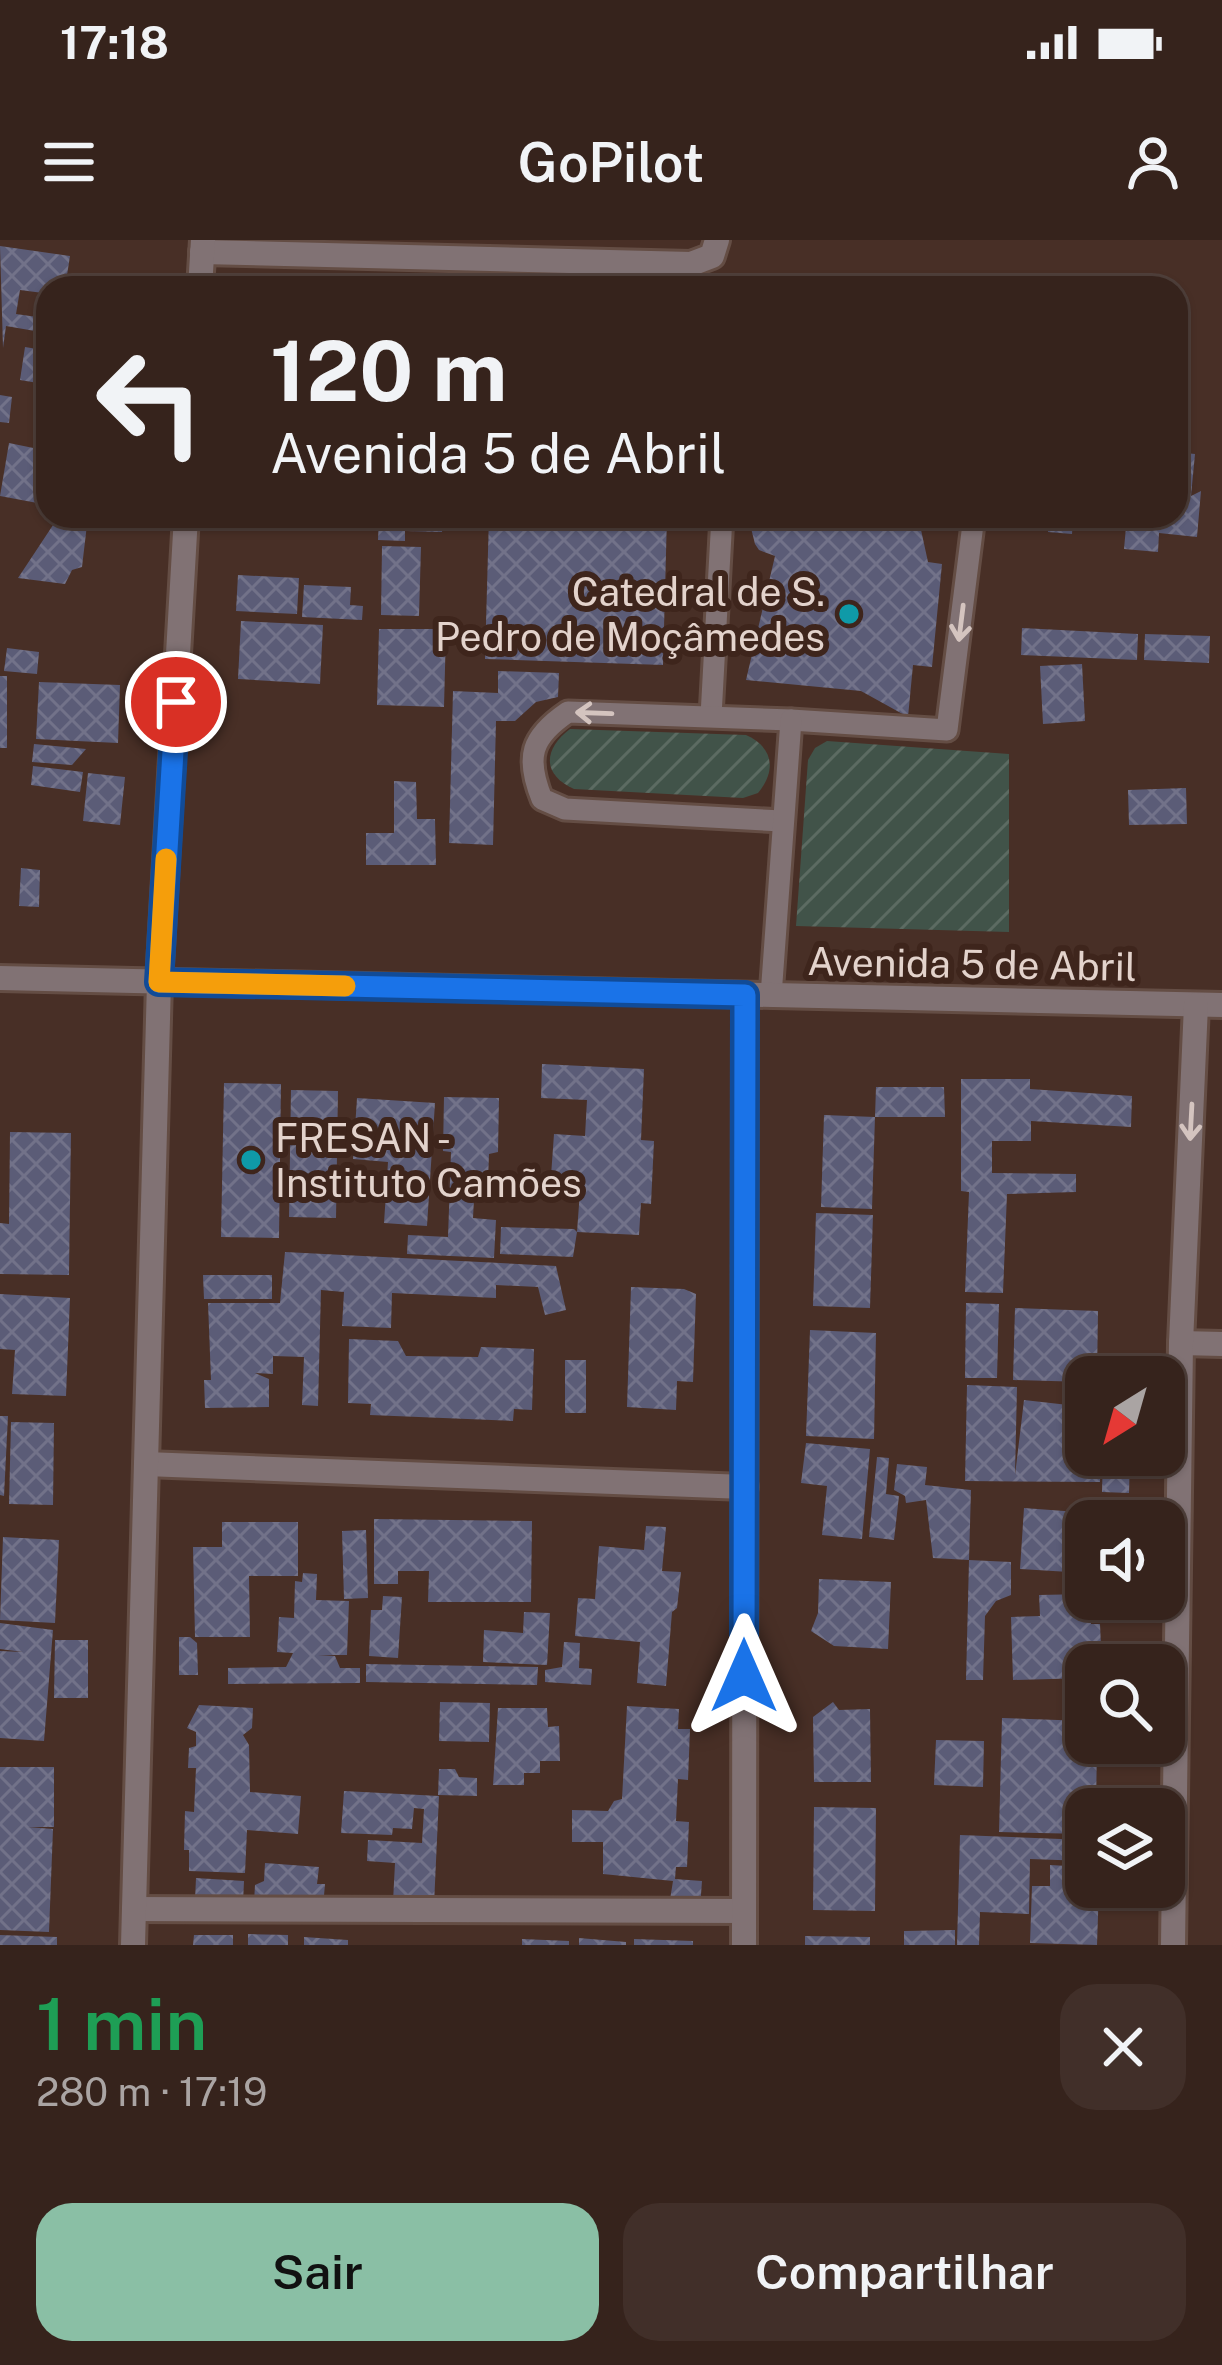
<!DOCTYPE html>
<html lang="pt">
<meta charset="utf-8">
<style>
body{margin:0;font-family:"Public Sans",sans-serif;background:#412f29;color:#f1f3f6;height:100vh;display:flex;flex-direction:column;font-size:45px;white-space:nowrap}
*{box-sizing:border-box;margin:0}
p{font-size:39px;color:#aaa4a3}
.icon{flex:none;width:66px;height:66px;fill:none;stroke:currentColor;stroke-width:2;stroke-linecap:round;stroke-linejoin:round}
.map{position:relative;height:1705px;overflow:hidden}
.drawer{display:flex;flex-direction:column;background:#36231c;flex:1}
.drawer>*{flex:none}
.hud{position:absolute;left:36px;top:36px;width:1152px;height:252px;border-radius:36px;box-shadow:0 3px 9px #0004,0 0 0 3px #50403b;background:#36231c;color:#f1f3f6;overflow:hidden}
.needle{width:78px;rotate:217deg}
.fabs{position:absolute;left:1065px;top:1116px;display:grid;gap:24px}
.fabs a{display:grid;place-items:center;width:120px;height:120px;border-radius:24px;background:#36231c;box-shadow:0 3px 9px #0004,0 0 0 3px #50403b;font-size:60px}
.pin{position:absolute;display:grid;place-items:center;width:102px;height:102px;color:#fff;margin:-51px;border:6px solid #fff;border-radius:50%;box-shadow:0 3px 12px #0007}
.me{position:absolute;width:132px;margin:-66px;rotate:0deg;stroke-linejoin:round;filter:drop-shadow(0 0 9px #0008)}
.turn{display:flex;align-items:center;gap:42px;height:252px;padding:0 36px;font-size:54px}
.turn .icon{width:156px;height:156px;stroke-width:2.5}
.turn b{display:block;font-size:84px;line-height:102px}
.round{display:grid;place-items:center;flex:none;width:126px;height:126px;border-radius:36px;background:#412f29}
.head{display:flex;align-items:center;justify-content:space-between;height:204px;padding:0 36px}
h1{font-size:72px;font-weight:600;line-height:90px;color:#1e9e55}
.action{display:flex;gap:24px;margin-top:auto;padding:24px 36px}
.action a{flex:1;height:138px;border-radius:36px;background:#8abfa5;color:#111;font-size:48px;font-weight:600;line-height:138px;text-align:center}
.action a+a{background:#412f29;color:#f1f3f6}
.status{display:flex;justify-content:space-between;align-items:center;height:84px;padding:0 60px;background:#36231c;direction:ltr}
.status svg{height:33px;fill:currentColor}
header{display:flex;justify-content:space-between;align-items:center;height:156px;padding:0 36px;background:#36231c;font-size:54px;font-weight:600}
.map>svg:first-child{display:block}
</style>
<div class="status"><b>17:18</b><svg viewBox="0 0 49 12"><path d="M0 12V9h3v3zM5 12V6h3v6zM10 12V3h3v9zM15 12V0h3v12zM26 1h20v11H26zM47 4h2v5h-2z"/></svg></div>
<header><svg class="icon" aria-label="menu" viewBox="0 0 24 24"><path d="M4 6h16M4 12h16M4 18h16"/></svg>GoPilot<svg class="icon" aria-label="person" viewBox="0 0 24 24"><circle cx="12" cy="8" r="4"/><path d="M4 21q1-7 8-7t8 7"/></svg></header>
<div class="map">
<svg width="1222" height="1705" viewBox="0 0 1222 1705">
<defs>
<pattern id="garden-furrows" width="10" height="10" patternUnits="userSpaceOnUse" patternTransform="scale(3)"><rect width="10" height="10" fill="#415349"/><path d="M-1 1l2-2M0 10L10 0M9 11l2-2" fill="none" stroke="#5c6b62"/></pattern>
<pattern id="building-cross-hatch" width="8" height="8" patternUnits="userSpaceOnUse" patternTransform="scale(3)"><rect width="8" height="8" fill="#5b5c77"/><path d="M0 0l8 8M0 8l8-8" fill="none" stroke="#727289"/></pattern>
</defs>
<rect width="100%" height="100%" fill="#482f26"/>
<g fill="url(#garden-furrows)">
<path d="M570,489L746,495C773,507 777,530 758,553L743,558L574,549C542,535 543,509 570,489Z"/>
<polygon points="827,501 1009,514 1009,692 796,686 808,520 815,508"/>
</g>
<g fill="url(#building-cross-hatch)">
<polygon points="0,6 70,16 65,48 48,48 48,77 41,76 43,53 20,50 16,74 37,77 35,91 6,86 3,108"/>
<polygon points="25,107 43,110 38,143 20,140"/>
<polygon points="1176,110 1185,110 1180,190 1176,190"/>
<polygon points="0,155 12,157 9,183 0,182"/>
<polygon points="9,203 48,211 48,265 0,256"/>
<polygon points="1176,212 1195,214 1191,256 1201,251 1197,297 1159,293 1158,312 1124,309 1127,276 1176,276"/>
<polygon points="59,276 88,276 82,327 72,330 65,344 18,338"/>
<polygon points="379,276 443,276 442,292 405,291 405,301 378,300"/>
<polygon points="489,276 667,276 663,425 485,419"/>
<polygon points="758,276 794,276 798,284 815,276 918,276 928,322 942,324 932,427 913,425 908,477 861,451 746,440 775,316 759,310 755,304 751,288"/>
<polygon points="1050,276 1073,276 1072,294 1048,292"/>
<polygon points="382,306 421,307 419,376 381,375"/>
<polygon points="238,335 299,338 297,374 236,371"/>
<polygon points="304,345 351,347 350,365 363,366 362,380 302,377"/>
<polygon points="241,381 323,385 320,444 238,439"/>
<polygon points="1022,388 1138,394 1137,420 1021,415"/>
<polygon points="379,389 446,389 444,467 377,465"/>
<polygon points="1145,394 1210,396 1209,423 1144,420"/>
<polygon points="7,408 39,412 37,434 4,431"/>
<polygon points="1082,424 1085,481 1043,484 1040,426"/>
<polygon points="498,431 559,433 558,457 536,462 515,481 496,481 493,605 449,603 453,451 498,453"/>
<rect x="0" y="436" width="7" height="72"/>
<polygon points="39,442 120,445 118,503 36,499"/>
<polygon points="34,504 86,509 72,525 32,522"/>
<polygon points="33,526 83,532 80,552 31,545"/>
<polygon points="88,533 125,537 120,585 83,581"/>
<polygon points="394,541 416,542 417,579 435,579 436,625 366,625 366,593 394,593"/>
<polygon points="1186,548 1187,584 1129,585 1128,550"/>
<polygon points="21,628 40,630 39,667 19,666"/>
<polygon points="542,824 644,829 641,900 654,901 651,964 641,963 639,995 577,992 580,951 550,950 554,894 585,896 587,860 541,858"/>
<polygon points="961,839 1030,839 1030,849 1132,856 1131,887 1031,881 1031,901 992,901 992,933 1076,934 1076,952 1007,954 1003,1053 965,1052 969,952 961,951"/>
<polygon points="224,843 281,844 279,998 221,997"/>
<polygon points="876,847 944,847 945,877 875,877 872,969 821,967 824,875 875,877"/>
<polygon points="291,850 338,851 336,978 289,977"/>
<polygon points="444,857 499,858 498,912 489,914 488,941 475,941 473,978 496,980 494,1018 407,1014 408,995 448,997 451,912 443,911"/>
<polygon points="357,858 435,863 427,986 384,983 388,922 353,919"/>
<polygon points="10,892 71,893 69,1035 0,1034 0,983 9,984"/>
<polygon points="816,973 873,975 870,1068 813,1066"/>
<polygon points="501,987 574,989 577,992 573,1017 500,1014"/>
<polygon points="285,1012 556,1026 566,1070 545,1075 538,1047 496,1045 496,1058 392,1053 391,1088 342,1086 344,1052 321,1050 318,1166 302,1165 304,1117 273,1116 273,1134 255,1133 269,1139 269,1167 205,1168 204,1140 211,1140 208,1063 280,1063"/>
<polygon points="203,1035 272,1035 272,1059 204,1059"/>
<polygon points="631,1047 684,1049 696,1054 693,1142 677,1141 676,1170 627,1167"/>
<polygon points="0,1054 70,1058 66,1156 12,1154 15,1110 0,1109"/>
<polygon points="966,1063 999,1064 997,1138 965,1138"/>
<polygon points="1015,1068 1098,1071 1097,1137 1086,1137 1086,1142 1013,1140"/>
<polygon points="810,1090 876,1093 874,1199 806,1196"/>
<polygon points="349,1099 398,1101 406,1116 478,1117 481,1107 534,1109 532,1170 514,1169 513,1181 370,1175 371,1164 348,1163"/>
<rect x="565" y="1120" width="21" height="53"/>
<polygon points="967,1145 1017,1147 1015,1235 1024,1160 1086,1167 1086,1215 1101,1215 1100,1242 965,1241"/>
<polygon points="0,1176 8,1176 4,1256 0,1255"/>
<polygon points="11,1182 54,1183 53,1265 9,1264"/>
<polygon points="806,1203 870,1209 862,1299 822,1295 827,1246 801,1243"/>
<polygon points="1103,1215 1130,1215 1129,1253 1102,1252"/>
<polygon points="877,1217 889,1218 886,1254 899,1256 894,1300 869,1297"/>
<polygon points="897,1224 927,1227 925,1245 971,1250 969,1320 933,1318 926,1260 906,1263 905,1256 894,1250"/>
<polygon points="1024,1268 1091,1273 1091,1281 1086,1281 1086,1333 1020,1329"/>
<polygon points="374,1279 532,1281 531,1362 428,1362 429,1331 398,1331 398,1344 374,1344"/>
<polygon points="222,1282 298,1282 298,1336 249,1336 250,1397 195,1397 193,1307 222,1307"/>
<polygon points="646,1286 666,1287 662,1331 681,1332 677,1368 672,1372 666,1446 637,1443 640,1402 575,1396 578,1358 595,1359 599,1306 644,1310"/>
<polygon points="366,1290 368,1358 344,1359 342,1291"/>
<polygon points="3,1297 59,1300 55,1383 0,1380"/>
<polygon points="969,1320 1011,1322 1011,1355 996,1361 985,1376 983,1440 966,1440"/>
<polygon points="303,1333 317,1334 316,1360 349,1361 347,1415 318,1415 335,1416 340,1428 360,1428 360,1443 228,1444 228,1428 286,1427 293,1413 277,1412 279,1377 294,1378 295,1341 302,1342"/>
<polygon points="819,1339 891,1342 888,1409 834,1406 811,1391 818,1373"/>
<polygon points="1086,1354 1086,1359 1090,1359 1091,1384 1100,1384 1101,1406 1092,1406 1092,1425 1086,1425 1086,1438 1013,1440 1011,1377 1040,1376 1039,1355"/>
<polygon points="383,1356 402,1357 398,1418 369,1416 371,1370 382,1370"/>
<polygon points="524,1372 550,1373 547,1425 483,1422 484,1390 523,1393"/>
<polygon points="0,1383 53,1390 44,1501 0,1498 0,1411 23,1412 0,1409"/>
<polygon points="179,1397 190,1397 197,1403 198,1435 179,1435"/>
<polygon points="55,1400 88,1400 88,1458 54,1458"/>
<polygon points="564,1402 580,1403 579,1428 592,1429 591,1445 545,1442 545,1430 562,1427"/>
<polygon points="366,1424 538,1427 537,1445 366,1442"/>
<polygon points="440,1462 490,1463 489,1502 439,1501"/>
<polygon points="833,1462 839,1470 870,1469 871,1542 814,1542 813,1477"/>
<polygon points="199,1465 253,1468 252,1488 243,1495 249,1505 250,1552 301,1556 298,1594 247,1590 245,1633 189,1631 189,1610 184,1610 185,1571 194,1572 196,1528 188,1528 189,1508 196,1506 196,1492 187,1488"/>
<polygon points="627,1466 679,1469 678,1489 690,1489 688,1540 678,1539 676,1581 689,1582 687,1627 676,1627 675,1639 702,1641 700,1668 669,1666 673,1641 603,1634 603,1602 572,1602 572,1570 608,1571 614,1561 622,1559"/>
<polygon points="498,1468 547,1468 548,1487 559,1486 560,1521 540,1521 540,1533 524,1533 524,1545 493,1545"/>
<polygon points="1002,1478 1086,1481 1086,1503 1097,1503 1096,1569 1086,1569 1086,1594 999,1592"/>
<polygon points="936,1500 984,1501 983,1547 934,1545"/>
<polygon points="0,1527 54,1527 54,1587 28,1587 53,1589 49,1692 0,1690"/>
<polygon points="439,1529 455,1529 459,1537 477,1538 477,1556 438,1555"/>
<polygon points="344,1551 439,1556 434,1665 393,1662 395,1623 367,1621 368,1600 422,1603 424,1569 414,1568 412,1589 393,1588 392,1595 341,1593"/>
<polygon points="814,1567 876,1568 875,1671 813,1670"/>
<polygon points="960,1595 1086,1600 1086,1621 1030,1619 1029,1674 980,1672 979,1705 957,1705"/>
<polygon points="265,1623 319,1627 317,1644 325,1644 323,1667 254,1662 255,1645 264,1641"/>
<polygon points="1050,1625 1086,1627 1086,1647 1099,1647 1097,1705 1030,1703 1032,1646 1050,1646"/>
<polygon points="196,1638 244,1641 243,1663 195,1660"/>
<polygon points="955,1690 955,1705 904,1705 904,1691"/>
<polygon points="248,1694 288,1695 288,1705 248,1705"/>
<polygon points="0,1695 57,1697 57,1705 0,1705"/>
<polygon points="194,1695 233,1695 233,1705 193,1705"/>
<polygon points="805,1696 870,1697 870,1705 805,1705"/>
<polygon points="304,1697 348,1700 348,1705 304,1705"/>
<polygon points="579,1698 626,1702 626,1705 579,1705"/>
<polygon points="522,1699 569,1701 569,1705 522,1705"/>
<polygon points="634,1699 693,1701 693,1705 634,1705"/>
</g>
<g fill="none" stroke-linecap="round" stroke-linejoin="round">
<defs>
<g id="lane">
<polyline points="711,476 722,276"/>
<path d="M782,581L565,569L542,559C525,517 531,497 568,472L791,480L947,490L974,276"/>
<polyline points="771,756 791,480"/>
</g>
<g id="street">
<polyline points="202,12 691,24 712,16 717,0"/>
<polyline points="200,48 203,0"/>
<polyline points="0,738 1222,765"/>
<polyline points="1181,1103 1222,1104"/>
<polyline points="146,1224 745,1247"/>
<polyline points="134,1669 744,1671"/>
<polyline points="133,1705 159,742 186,276"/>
<polyline points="744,1705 745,755"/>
<polyline points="1173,1705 1181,1103 1196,765"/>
</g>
</defs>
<use href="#lane" stroke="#644d44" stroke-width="27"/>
<use href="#street" stroke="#644d44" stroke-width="30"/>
<use href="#lane" stroke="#817274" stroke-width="21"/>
<use href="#street" stroke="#817274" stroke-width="24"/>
</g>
<defs><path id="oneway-shaft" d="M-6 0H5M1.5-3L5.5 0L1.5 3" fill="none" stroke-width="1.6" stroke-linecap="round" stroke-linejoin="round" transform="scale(3)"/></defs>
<g stroke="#d4c4bf">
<use href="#oneway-shaft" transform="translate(961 383) rotate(97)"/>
<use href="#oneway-shaft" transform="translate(594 473) rotate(-178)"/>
<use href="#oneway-shaft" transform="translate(1191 882) rotate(93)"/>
</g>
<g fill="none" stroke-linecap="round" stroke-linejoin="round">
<defs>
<polyline id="route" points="176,462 159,742 745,755 744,1436"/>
</defs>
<use href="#route" stroke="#114b97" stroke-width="30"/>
<use href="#route" stroke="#1a73e8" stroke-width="21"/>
<polyline stroke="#f59e0b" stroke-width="21" points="166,619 159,742 345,746"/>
</g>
<g fill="#0f9aa8" stroke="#3e251c" stroke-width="4.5">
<circle cx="849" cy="374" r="12"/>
<circle cx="251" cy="920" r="12"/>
</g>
<g text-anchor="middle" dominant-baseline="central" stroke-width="12" stroke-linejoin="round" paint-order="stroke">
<g font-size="39" fill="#e3d3cc" stroke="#3e251c" text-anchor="end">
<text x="825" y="352">Catedral de S.<tspan x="825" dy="45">Pedro de Moçâmedes</tspan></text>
<text x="275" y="898" text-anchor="start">FRESAN -<tspan x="275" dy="45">Instituto Camões</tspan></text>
</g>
<g font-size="39" fill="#e3d3cc" stroke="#3e251c">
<text transform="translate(972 724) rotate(1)">Avenida 5 de Abril</text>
</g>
</g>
</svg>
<div class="fabs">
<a><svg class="needle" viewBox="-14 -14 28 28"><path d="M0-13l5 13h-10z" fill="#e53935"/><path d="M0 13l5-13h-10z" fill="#aaa4a3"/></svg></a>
<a><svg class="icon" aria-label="sound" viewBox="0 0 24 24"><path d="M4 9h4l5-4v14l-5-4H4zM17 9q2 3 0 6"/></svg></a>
<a><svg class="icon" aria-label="search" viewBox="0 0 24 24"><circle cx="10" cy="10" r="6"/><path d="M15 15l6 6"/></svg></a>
<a><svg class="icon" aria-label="layers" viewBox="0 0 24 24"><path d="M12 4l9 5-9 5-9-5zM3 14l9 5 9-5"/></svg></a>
</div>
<div class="pin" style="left:176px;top:462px;background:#d93025"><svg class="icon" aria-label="arrive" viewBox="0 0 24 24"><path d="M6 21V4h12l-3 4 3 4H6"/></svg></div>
<svg class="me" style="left:744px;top:1436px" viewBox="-20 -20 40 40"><path d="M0-17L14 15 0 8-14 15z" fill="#1a73e8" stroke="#fff" stroke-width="4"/></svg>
<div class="hud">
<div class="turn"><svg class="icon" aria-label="left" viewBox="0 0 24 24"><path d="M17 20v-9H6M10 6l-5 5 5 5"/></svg><div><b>120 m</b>Avenida 5 de Abril</div></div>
</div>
</div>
<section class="drawer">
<div class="head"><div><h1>1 min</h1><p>280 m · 17:19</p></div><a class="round"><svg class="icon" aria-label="close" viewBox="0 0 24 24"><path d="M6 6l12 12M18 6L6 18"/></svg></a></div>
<div class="action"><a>Sair</a><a>Compartilhar</a></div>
</section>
